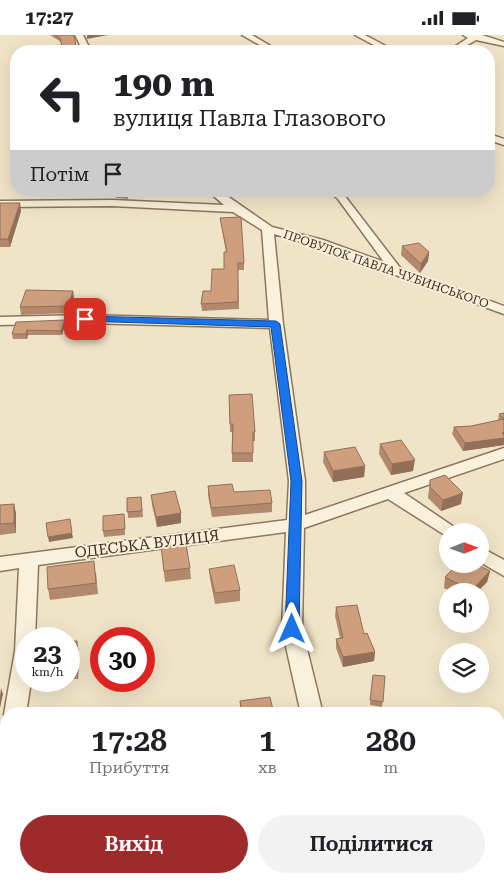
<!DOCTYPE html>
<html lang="uk">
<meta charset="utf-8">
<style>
body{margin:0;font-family:"Roboto Serif",serif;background:#f2f2f2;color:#202124;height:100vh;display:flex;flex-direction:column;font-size:19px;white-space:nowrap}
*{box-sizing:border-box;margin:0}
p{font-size:16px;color:#757577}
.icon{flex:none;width:28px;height:28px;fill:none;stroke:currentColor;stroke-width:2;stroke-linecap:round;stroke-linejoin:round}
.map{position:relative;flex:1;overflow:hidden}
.details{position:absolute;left:0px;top:672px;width:505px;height:176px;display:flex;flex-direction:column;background:#fff;border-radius:20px 20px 0 0;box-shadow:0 5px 20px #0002}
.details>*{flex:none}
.banner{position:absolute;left:10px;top:10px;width:485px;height:152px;border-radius:20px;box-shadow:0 5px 20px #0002;background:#fff;color:#202124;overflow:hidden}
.needle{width:32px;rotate:89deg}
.buttons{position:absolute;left:439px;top:488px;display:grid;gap:10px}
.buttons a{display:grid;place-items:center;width:50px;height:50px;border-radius:50%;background:#fff;box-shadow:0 5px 20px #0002;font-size:25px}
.speed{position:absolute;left:15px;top:592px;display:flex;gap:10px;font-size:25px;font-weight:700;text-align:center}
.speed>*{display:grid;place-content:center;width:65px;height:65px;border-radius:50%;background:#fff;box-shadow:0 5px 20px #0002;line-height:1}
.speed small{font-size:12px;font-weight:400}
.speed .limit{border:8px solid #d22;background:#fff;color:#111}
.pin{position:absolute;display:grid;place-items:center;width:42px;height:42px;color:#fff;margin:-21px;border-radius:10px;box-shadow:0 2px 8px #0006}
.me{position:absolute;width:55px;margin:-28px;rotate:0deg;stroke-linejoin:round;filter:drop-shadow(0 0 4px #0008)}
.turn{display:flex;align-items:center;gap:18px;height:105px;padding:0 20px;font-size:22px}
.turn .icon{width:65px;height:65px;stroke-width:2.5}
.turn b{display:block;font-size:35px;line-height:42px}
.then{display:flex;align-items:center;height:48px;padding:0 20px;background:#0003;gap:10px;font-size:19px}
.eta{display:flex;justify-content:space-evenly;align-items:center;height:85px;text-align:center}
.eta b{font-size:30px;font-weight:600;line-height:35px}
.button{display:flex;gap:10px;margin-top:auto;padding:10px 20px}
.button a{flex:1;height:58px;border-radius:30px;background:#9e2a2b;color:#fff;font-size:20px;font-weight:600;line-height:58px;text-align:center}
.button a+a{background:#f2f2f2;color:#202124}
.status{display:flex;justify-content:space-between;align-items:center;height:35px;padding:0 25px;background:#fff;direction:ltr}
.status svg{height:14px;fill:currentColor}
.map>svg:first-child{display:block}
</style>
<div class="status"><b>17:27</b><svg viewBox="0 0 49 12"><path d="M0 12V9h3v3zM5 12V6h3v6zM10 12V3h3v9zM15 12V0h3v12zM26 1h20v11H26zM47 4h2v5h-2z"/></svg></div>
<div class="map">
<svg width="504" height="848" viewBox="0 0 504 848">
<rect width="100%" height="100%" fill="#f0e4c8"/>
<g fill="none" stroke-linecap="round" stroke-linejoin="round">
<defs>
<g id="street">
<polygon points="75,0 83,0 91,16 83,16"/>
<polygon points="242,0 252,0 279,16 270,16"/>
<polygon points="355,0 365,0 395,16 385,16"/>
<polygon points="463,0 482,0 504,7 504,11 476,5 457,16 448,16 468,3"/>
<polygon points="489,99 504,104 504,110 489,105"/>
<polygon points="208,156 220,156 272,192 323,205 384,227 338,164 329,156 341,156 401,234 504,271 504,279 315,211 274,199 283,289 305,446 305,480 504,413 504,424 404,458 454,492 457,496 448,496 448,502 388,464 304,493 302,594 323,679 301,679 282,594 286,497 38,530 35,604 26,604 26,646 31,646 26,679 6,679 6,683 4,679 15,616 19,533 0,536 0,522 287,485 289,446 270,293 85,288 0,290 0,282 85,280 269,285 262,195 233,177 112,171 0,172 0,166 112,165 224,170"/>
<polygon points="480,512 504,525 504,541 480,527"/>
<polygon points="6,724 6,782 0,785 0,726"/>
<polygon points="332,842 356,842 357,848 333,848"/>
</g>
</defs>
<use href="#street" stroke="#8d765c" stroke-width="3"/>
<use href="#street" fill="#faf1dc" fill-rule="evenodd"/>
</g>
<g fill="#b2896c">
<polygon points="50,0 74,0 61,7"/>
<polygon points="110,156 129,156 128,164 116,163"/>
<polygon points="0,168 21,176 10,212 0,212"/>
<polygon points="220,183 244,228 244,235 238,235 239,274 202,276 201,269 211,256 224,234 226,217 221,189"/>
<polygon points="402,211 429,217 428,226 420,238 401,220"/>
<polygon points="73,256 74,264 69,278 21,280 20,272"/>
<polygon points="65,285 65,290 62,300 28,300 27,304 13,304 12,299"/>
<polygon points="229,360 255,397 255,406 253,406 253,427 232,427 232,397 230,397"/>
<polygon points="504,378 504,410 463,416 452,399 454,392 471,391 498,386 499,379"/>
<polygon points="380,409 413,436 391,440 379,419"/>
<polygon points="324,417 365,431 364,442 333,447 323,427"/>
<polygon points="430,445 461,469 441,476 428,463"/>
<polygon points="208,451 234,457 272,468 272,477 212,482 208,460"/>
<polygon points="151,460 181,488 157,492 152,470"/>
<polygon points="141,462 143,482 128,483 127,463"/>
<polygon points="14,469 16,479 16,498 0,500 0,470"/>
<polygon points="125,485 125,500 104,502 103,496"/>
<polygon points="161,511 190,533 191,544 165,547"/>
<polygon points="209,534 240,555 240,566 215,569 210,544"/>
<polygon points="490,536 487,547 478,556 450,556 444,553 445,542"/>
<polygon points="96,537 98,559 50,565 48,554"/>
<polygon points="336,572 364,599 375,617 374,626 343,632 336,613 336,604 340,603 335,581"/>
<polygon points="69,606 79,617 78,644 69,644"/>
<polygon points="373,640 385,641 382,672 370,670"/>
<polygon points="240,666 274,679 240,679"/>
<rect x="397" y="842" width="23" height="6"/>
</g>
<g fill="#916f58">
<polygon points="87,0 108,0 87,4"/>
<polygon points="20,168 21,176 10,212 8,204"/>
<polygon points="429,217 428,226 420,238 421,229"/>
<polygon points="73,256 74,264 69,278 68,271"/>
<polygon points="65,285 65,290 62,300 61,296"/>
<polygon points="27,295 28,300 27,304 26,299"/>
<polygon points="504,397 504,410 463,416 465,408"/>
<polygon points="415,425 413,436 391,440 392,429"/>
<polygon points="365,431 364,442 333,447 333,436"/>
<polygon points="463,458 461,469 441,476 443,465"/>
<polygon points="14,469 16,479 16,498 14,488"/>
<polygon points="181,478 181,488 157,492 156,482"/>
<polygon points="72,498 73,503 49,507 48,502"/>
<polygon points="490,536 487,547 478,556 471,556"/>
<polygon points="77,606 79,617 78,644 76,633"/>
<polygon points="375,617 374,626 343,632 343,622"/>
<polygon points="1,653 3,659 0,673 0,661"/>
<rect x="92" y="842" width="2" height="6"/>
</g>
<g fill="#cf9f7d" stroke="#916f58">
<polygon points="55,0 74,0 77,16 63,16 60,3"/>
<polygon points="113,156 128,156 127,160 115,159"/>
<polygon points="0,168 20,168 8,204 0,204"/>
<polygon points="241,182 244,228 238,228 238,267 201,269 203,256 211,256 212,234 224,234 224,217 227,217 220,183"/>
<polygon points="419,208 429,217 421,229 402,211"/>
<polygon points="26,255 73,256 68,271 20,272"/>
<polygon points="65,285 61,296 27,295 26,299 12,299 16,287"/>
<polygon points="252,359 255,397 253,397 253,418 232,418 233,389 230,389 229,360"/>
<polygon points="504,378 504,384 499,379"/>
<polygon points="504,384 504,397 502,398 504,400 504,403 465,408 454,392 471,391"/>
<polygon points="401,405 415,425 392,429 380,409"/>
<polygon points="355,412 365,431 333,436 324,417"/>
<polygon points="445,440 463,458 443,465 430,452 430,445"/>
<polygon points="232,449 234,457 270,455 272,468 211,473 208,451"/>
<polygon points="175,456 181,478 156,482 151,460"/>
<polygon points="141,462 142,476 127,477 127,463"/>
<polygon points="14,469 14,488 0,489 0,470"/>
<polygon points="124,479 125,494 103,496 103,481"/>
<polygon points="70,484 72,498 48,502 46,488"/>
<polygon points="186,509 190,533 164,536 161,511"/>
<polygon points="94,526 96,548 48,554 47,532"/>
<polygon points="458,529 476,529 490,536 471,556 445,542"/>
<polygon points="234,530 240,555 215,558 209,534"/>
<polygon points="357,570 364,599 367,598 375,617 343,622 336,604 343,603 336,572"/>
<polygon points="69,606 77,606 76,633 69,633"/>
<polygon points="373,640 385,641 383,667 370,665"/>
<polygon points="270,662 274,679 242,679 240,666"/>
<polygon points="66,842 92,842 92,848 65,848"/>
<polygon points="274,842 304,842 304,848 275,848"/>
<polygon points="398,842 420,842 420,847 399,847"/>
<polygon points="434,842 445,842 446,848 433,848"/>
</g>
<polygon fill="#1a73e8" stroke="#114b97" points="85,281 276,286 280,289 302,446 299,594 297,598 287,598 285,594 291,446 271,292 82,286 81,284"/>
<g text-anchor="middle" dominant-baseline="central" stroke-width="4" stroke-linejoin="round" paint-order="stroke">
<g font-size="12" fill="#3d2e20" stroke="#f7eed8">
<text transform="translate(386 234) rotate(19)">ПРОВУЛОК ПАВЛА ЧУБИНСЬКОГО</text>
</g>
<g font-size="15" fill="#3d2e20" stroke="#f7eed8">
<text transform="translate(147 509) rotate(-7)">ОДЕСЬКА ВУЛИЦЯ</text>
</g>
</g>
</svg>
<div class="buttons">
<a><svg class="needle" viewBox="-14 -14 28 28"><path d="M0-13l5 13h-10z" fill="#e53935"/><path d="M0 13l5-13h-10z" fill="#757577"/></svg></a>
<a><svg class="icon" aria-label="sound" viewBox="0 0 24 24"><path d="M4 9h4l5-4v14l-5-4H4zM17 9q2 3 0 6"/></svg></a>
<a><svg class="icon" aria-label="layers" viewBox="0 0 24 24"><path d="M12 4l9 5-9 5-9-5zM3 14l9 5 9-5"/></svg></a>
</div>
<div class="speed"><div>23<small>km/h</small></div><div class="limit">30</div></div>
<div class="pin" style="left:85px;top:284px;background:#d93025"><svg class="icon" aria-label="arrive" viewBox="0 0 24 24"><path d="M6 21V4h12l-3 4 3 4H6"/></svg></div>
<svg class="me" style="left:292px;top:594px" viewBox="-20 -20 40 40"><path d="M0-17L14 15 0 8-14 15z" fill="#1a73e8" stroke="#fff" stroke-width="4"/></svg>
<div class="banner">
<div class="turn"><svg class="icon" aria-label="left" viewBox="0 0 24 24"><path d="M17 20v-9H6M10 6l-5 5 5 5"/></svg><div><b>190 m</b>вулиця Павла Глазового</div></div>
<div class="then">Потім<svg class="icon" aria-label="arrive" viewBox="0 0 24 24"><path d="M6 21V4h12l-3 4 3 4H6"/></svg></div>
</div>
<section class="details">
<div class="eta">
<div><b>17:28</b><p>Прибуття</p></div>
<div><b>1</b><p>хв</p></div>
<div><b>280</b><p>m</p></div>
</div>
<div class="button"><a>Вихід</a><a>Поділитися</a></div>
</section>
</div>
